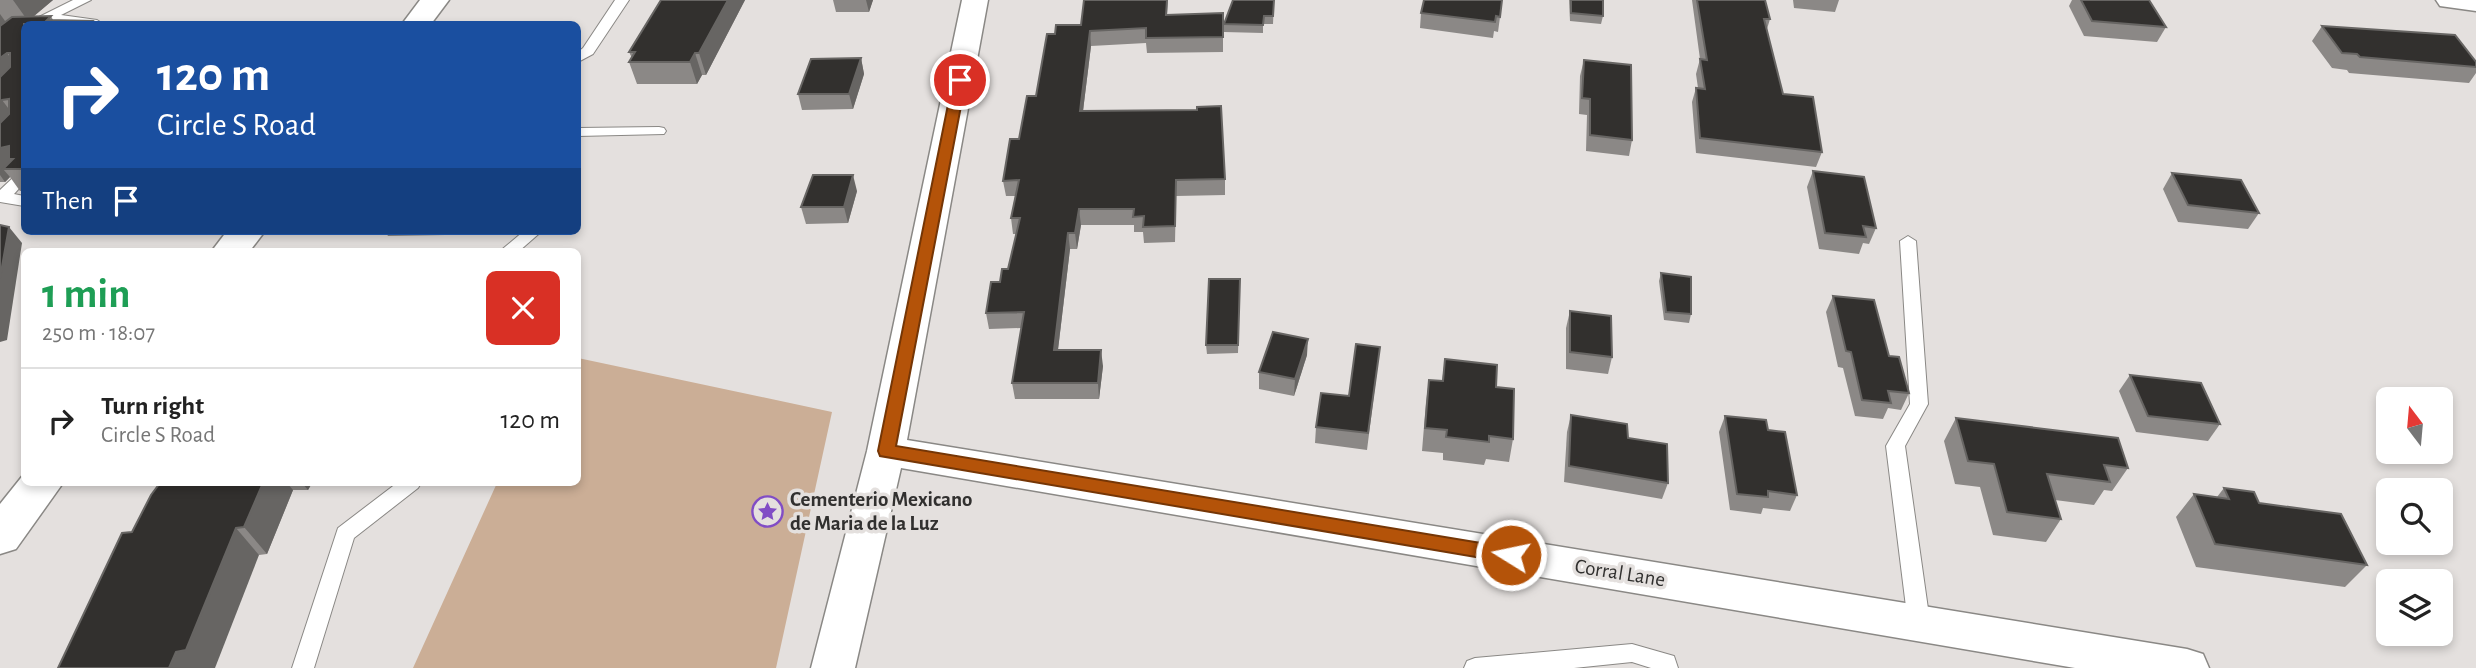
<!DOCTYPE html>
<meta charset="utf-8">
<style>
body{margin:0;font-family:"Alegreya Sans",sans-serif;background:#f6f6f6;color:#222;height:100vh;display:flex;flex-direction:column;font-size:26px;white-space:nowrap}
*{box-sizing:border-box;margin:0}
p{font-size:23px;color:#767676}
.icon{flex:none;width:38px;height:38px;fill:none;stroke:currentColor;stroke-width:2;stroke-linecap:round;stroke-linejoin:round}
.map{position:relative;flex:1;overflow:hidden}
.side{position:absolute;left:21px;top:248px;width:560px;height:238px;display:flex;flex-direction:column;background:#fff;border-radius:10px;box-shadow:0 4px 10px #0003}
.side>*{flex:none}
.banner{position:absolute;left:21px;top:21px;width:560px;height:214px;border-radius:10px;box-shadow:0 4px 10px #0003;background:#1a4fa0;color:#fff;overflow:hidden}
.needle{width:46px;rotate:344deg}
.fabs{position:absolute;left:2376px;top:387px;display:grid;gap:14px}
.fabs a{display:grid;place-items:center;width:77px;height:77px;border-radius:10px;background:#fff;box-shadow:0 4px 10px #0003;font-size:35px}
.pin{position:absolute;display:grid;place-items:center;width:60px;height:60px;color:#fff;margin:-30px;border:4px solid #fff;border-radius:50%;box-shadow:0 2px 7px #0007}
.me{position:absolute;width:77px;margin:-38px;rotate:280deg;stroke-linejoin:round;filter:drop-shadow(0 0 5px #0008)}
.turn{display:flex;align-items:center;gap:24px;height:147px;padding:0 21px;font-size:32px}
.turn .icon{width:91px;height:91px;stroke-width:2.5}
.turn b{display:block;font-size:49px;line-height:60px}
.then{display:flex;align-items:center;height:66px;padding:0 21px;background:#0003;gap:14px;font-size:26px}
.round{display:grid;place-items:center;flex:none;width:74px;height:74px;border-radius:10px;background:#f6f6f6}
.overview{display:flex;align-items:center;justify-content:space-between;height:119px;padding:0 21px}
h1{font-size:42px;font-weight:700;line-height:52px;color:#1e9e55}
ul{padding:0;list-style:none}
li{display:flex;align-items:center;gap:21px;height:105px;padding:0 21px;border-top:2px solid #e0e0e0}
li div{flex:1}
li b{display:block;font-size:26px}
li em{font-style:normal}
.map>svg:first-child{display:block}
</style>
<div class="map">
<svg width="2476" height="668" viewBox="0 0 2476 668">
<rect width="100%" height="100%" fill="#e4e0de"/>
<polygon fill="#cbae96" points="578,358 832,412 776,668 413,668 497,483 578,483"/>
<g fill="none" stroke-linecap="round" stroke-linejoin="round">
<defs>
<g id="lane">
<path d="M73,0H91L61,15L97,20L103,24C85,24 54,28 39,17Z"/>
<polygon points="615,0 629,0 593,54 578,62 578,52 583,48"/>
<polygon points="659,127 664,128 666,131 664,134 578,136 578,128"/>
<polygon points="24,170 24,183 14,194 24,196 24,206 0,202 0,190 19,172"/>
<polygon points="524,231 542,231 518,252 499,252"/>
<polygon points="1908,236 1916,241 1928,404 1905,446 1930,623 1927,629 1919,632 1911,629 1908,623 1886,446 1910,404 1900,241"/>
<polygon points="397,483 421,483 418,488 354,538 314,668 292,668 338,528"/>
<polygon points="1632,644 1674,656 1678,668 1651,668 1632,662 1574,668 1464,668 1467,661 1475,658"/>
</g>
<g id="street">
<polygon points="962,0 988,0 907,440 2187,649 2203,654 2209,668 2075,668 901,468 855,668 811,668 867,451"/>
<polygon points="2436,0 2476,0 2476,11 2440,6"/>
</g>
<g id="primary">
<polygon points="420,0 449,0 431,24 402,24"/>
<polygon points="227,231 265,231 249,252 211,252"/>
<polygon points="24,474 24,483 63,483 16,549 0,554 0,504"/>
</g>
</defs>
<use href="#lane" stroke="#8a8885" stroke-width="2"/>
<use href="#street" stroke="#8a8885" stroke-width="3"/>
<use href="#primary" stroke="#8a8885" stroke-width="3"/>
<use href="#lane" fill="#fff" fill-rule="evenodd"/>
<use href="#street" fill="#fff" fill-rule="evenodd"/>
<use href="#primary" fill="#fff" fill-rule="evenodd"/>
</g>
<g fill="#8b8886">
<polygon points="0,0 53,0 33,17 51,16 53,20 24,24 24,191 20,191 10,177 5,182 0,182"/>
<polygon points="661,0 745,0 706,75 702,75 697,84 637,84 629,62 632,58 629,52"/>
<polygon points="833,0 873,0 869,12 836,12"/>
<polygon points="1168,0 1167,15 1223,13 1223,52 1147,53 1146,43 1091,46 1083,111 1225,179 1225,195 1176,196 1175,242 1144,243 1143,232 1134,232 1134,225 1081,225 1077,249 1070,249 1058,350 1103,366 1099,399 1015,399 1012,383 1021,328 989,329 986,313 1000,282 1008,269 1016,234 1013,234 1011,218 1015,196 1006,196 1003,181 1036,96 1055,34 1081,25"/>
<polygon points="1274,0 1273,24 1263,24 1263,33 1224,32 1224,24"/>
<polygon points="1569,0 1603,0 1603,16 1601,24 1570,21"/>
<polygon points="1692,0 1765,0 1770,19 1767,29 1783,94 1822,152 1816,167 1696,153 1692,102 1696,88 1698,88 1696,74 1700,59"/>
<polygon points="1793,0 1839,0 1835,12 1794,8"/>
<polygon points="2072,0 2149,0 2166,27 2157,42 2084,36 2069,6"/>
<polygon points="1421,13 1500,17 1498,32 1494,31 1493,38 1420,28"/>
<polygon points="2322,26 2476,62 2476,73 2469,83 2349,73 2347,70 2332,68 2312,41"/>
<polygon points="861,58 864,74 853,109 802,110 798,94"/>
<polygon points="1584,60 1632,140 1629,156 1586,151 1587,115 1579,114 1580,76"/>
<polygon points="1813,171 1876,228 1869,244 1863,243 1859,254 1819,249 1807,187"/>
<polygon points="2172,173 2259,213 2248,229 2178,222 2163,189"/>
<polygon points="857,191 848,223 806,224 801,207"/>
<polygon points="385,231 447,231 445,235 388,236"/>
<polygon points="1661,273 1691,314 1689,323 1664,320 1659,281"/>
<polygon points="1240,279 1238,353 1207,354 1206,345"/>
<polygon points="1833,296 1909,393 1901,410 1888,408 1883,419 1855,416 1843,368 1838,367 1826,312"/>
<polygon points="1570,311 1612,357 1608,374 1566,369 1566,328"/>
<polygon points="1380,347 1367,450 1315,443 1316,427 1349,396"/>
<polygon points="1307,355 1294,396 1259,389 1259,372"/>
<polygon points="1445,359 1496,387 1513,439 1509,462 1486,459 1484,465 1443,460 1443,453 1422,451 1426,402 1429,380 1442,381"/>
<polygon points="2130,375 2220,424 2208,441 2136,432 2119,391"/>
<polygon points="1571,415 1628,438 1668,483 1662,499 1564,482 1567,432"/>
<polygon points="1725,416 1768,430 1797,495 1790,511 1763,508 1761,514 1730,510 1719,432"/>
<polygon points="1956,418 2128,468 2112,491 2104,490 2094,505 2055,500 2061,519 2046,542 1993,535 1980,487 1955,484 1944,441"/>
<polygon points="160,483 312,483 308,490 293,490 267,554 259,555 132,532"/>
<polygon points="2224,488 2259,503 2367,565 2345,587 2196,567 2176,517 2194,494 2217,497"/>
</g>
<g fill="#676563">
<polygon points="13,0 53,0 28,21"/>
<polygon points="728,0 745,0 706,75 699,53"/>
<polygon points="866,0 873,0 869,12"/>
<polygon points="0,14 13,32 0,43"/>
<polygon points="1090,31 1091,46 1081,127 1080,111"/>
<polygon points="7,53 22,74 0,91 0,58"/>
<polygon points="695,53 702,75 697,84 690,62"/>
<polygon points="861,58 864,74 853,109 849,94"/>
<polygon points="2,100 18,121 0,138 0,102"/>
<polygon points="9,146 13,159 9,159 17,169 3,169 10,177 5,182 0,175 0,148"/>
<polygon points="853,175 857,191 848,223 844,207"/>
<polygon points="1079,209 1081,225 1077,249 1075,233"/>
<polygon points="9,227 22,243 7,340 0,342 0,278"/>
<polygon points="1068,233 1070,249 1056,366 1054,350"/>
<polygon points="1308,339 1307,355 1294,396 1295,379"/>
<polygon points="1101,350 1103,366 1099,399 1098,383"/>
<polygon points="263,483 287,483 293,490 267,554 244,527"/>
<polygon points="302,483 312,483 308,490"/>
<polygon points="236,528 259,555 215,668 169,668"/>
</g>
<g fill="#32302e" stroke="#676563" stroke-width="2">
<polygon points="661,0 728,0 699,53 695,53 690,62 629,62 635,52 629,52"/>
<polygon points="1084,0 1167,0 1166,15 1223,13 1223,37 1146,38 1146,28 1090,31 1080,111 1197,110 1197,107 1221,106 1225,179 1176,180 1175,226 1143,227 1144,216 1133,217 1134,209 1079,209 1075,233 1068,233 1054,350 1101,350 1098,383 1012,383 1024,312 986,313 991,282 1000,282 1002,269 1008,269 1020,218 1011,218 1019,180 1003,181 1010,139 1019,139 1027,96 1036,96 1047,34 1055,34 1056,25 1081,25"/>
<polygon points="1233,0 1274,0 1273,16 1264,16 1263,25 1224,24"/>
<polygon points="1424,0 1502,0 1500,17 1496,16 1495,22 1421,13"/>
<polygon points="1571,0 1603,0 1603,16 1571,13"/>
<polygon points="1697,0 1765,0 1770,19 1764,19 1783,94 1813,97 1822,152 1700,138 1696,88 1705,89 1700,59 1707,60"/>
<polygon points="2081,0 2149,0 2166,27 2092,21"/>
<polygon points="51,16 47,20 92,21 88,24 24,24 24,169 3,169 13,159 9,159 9,146 0,148 0,123 9,114 9,99 2,100 0,102 0,77 10,67 10,53 7,53 0,58 0,26 12,17"/>
<polygon points="2322,26 2455,35 2476,62 2476,67 2360,57 2357,54 2342,53"/>
<polygon points="861,58 849,94 798,94 811,59"/>
<polygon points="1584,60 1631,65 1632,140 1590,135 1590,99 1582,98"/>
<polygon points="1813,171 1864,177 1876,228 1863,226 1866,237 1825,233"/>
<polygon points="2172,173 2241,180 2259,213 2188,205"/>
<polygon points="813,175 853,175 844,207 801,207"/>
<polygon points="0,225 9,227 0,278"/>
<polygon points="1661,273 1691,277 1691,314 1666,312"/>
<polygon points="1209,279 1240,279 1238,345 1206,345"/>
<polygon points="1833,296 1874,300 1889,356 1899,357 1909,393 1888,391 1891,403 1862,400 1851,352 1846,351"/>
<polygon points="1570,311 1611,316 1612,357 1570,352"/>
<polygon points="1273,332 1308,339 1295,379 1259,372"/>
<polygon points="1356,344 1380,347 1368,433 1316,427 1321,393 1349,396"/>
<polygon points="1445,359 1497,365 1496,387 1514,389 1513,439 1489,436 1489,442 1446,437 1447,430 1425,428 1429,380 1443,381"/>
<polygon points="2130,375 2201,383 2220,424 2148,416"/>
<polygon points="1571,415 1627,424 1628,438 1667,444 1668,483 1569,466"/>
<polygon points="1725,416 1766,420 1768,430 1785,432 1797,495 1768,491 1768,497 1737,494"/>
<polygon points="1956,418 2118,438 2128,468 2104,465 2110,482 2047,474 2061,519 2007,512 1994,464 1968,461"/>
<polygon points="160,483 263,483 244,527 236,528 186,650 176,652 169,668 58,668 122,533 132,532 151,495"/>
<polygon points="2224,488 2254,492 2259,503 2341,514 2367,565 2215,544 2194,494 2229,499"/>
</g>
<polygon fill="#b45309" stroke="#753606" stroke-width="2" points="960,76 966,80 896,446 1511,548 1518,550 1521,555 1518,560 1511,563 880,456 878,451 953,80"/>
<defs>
<symbol id="sight-ring" viewBox="-11 -11 22 22"><circle r="9.5" fill="#e4e0de" stroke="#814dc5" stroke-width="1.5"/><path d="M0-6L1.8-2.2L6-1.7L2.9 1.2L3.7 5.4L0 3.3L-3.7 5.4L-2.9 1.2L-6-1.7L-1.8-2.2Z" fill="#814dc5"/></symbol>
</defs>
<g fill-rule="evenodd">
<use href="#sight-ring" x="750" y="494" width="35" height="35"/>
</g>
<g text-anchor="middle" dominant-baseline="central" stroke-width="7" stroke-linejoin="round" paint-order="stroke">
<g font-size="21" font-weight="bold" fill="#31302f" stroke="#e4e0de" text-anchor="start">
<text x="790" y="499">Cementerio Mexicano<tspan x="790" dy="24">de Maria de la Luz</tspan></text>
</g>
<g font-size="21" fill="#31302f" stroke="#e4e0de">
<text transform="translate(1620 573) rotate(9)">Corral Lane</text>
</g>
</g>
</svg>
<div class="fabs">
<a><svg class="needle" viewBox="-14 -14 28 28"><path d="M0-13l5 13h-10z" fill="#e53935"/><path d="M0 13l5-13h-10z" fill="#767676"/></svg></a>
<a><svg class="icon" aria-label="search" viewBox="0 0 24 24"><circle cx="10" cy="10" r="6"/><path d="M15 15l6 6"/></svg></a>
<a><svg class="icon" aria-label="layers" viewBox="0 0 24 24"><path d="M12 4l9 5-9 5-9-5zM3 14l9 5 9-5"/></svg></a>
</div>
<div class="pin" style="left:960px;top:80px;background:#d93025"><svg class="icon" aria-label="arrive" viewBox="0 0 24 24"><path d="M6 21V4h12l-3 4 3 4H6"/></svg></div>
<svg class="me" style="left:1511px;top:555px" viewBox="-20 -20 40 40"><circle r="17" fill="#b45309" stroke="#fff" stroke-width="3"/><path d="M0-11L8 9 0 5-8 9z" fill="#fff"/></svg>
<div class="banner">
<div class="turn"><svg class="icon" aria-label="right" viewBox="0 0 24 24"><path d="M7 20v-9h11M14 6l5 5-5 5"/></svg><div><b>120 m</b>Circle S Road</div></div>
<div class="then">Then<svg class="icon" aria-label="arrive" viewBox="0 0 24 24"><path d="M6 21V4h12l-3 4 3 4H6"/></svg></div>
</div>
<section class="side">
<div class="overview"><div><h1>1 min</h1><p>250 m · 18:07</p></div><a class="round" style="background:#d93025;color:#fff"><svg class="icon" aria-label="close" viewBox="0 0 24 24"><path d="M6 6l12 12M18 6L6 18"/></svg></a></div>
<ul>
<li><svg class="icon" aria-label="right" viewBox="0 0 24 24"><path d="M7 20v-9h11M14 6l5 5-5 5"/></svg><div><b>Turn right</b><p>Circle S Road</p></div><em>120 m</em></li>
</ul>
</section>
</div>
